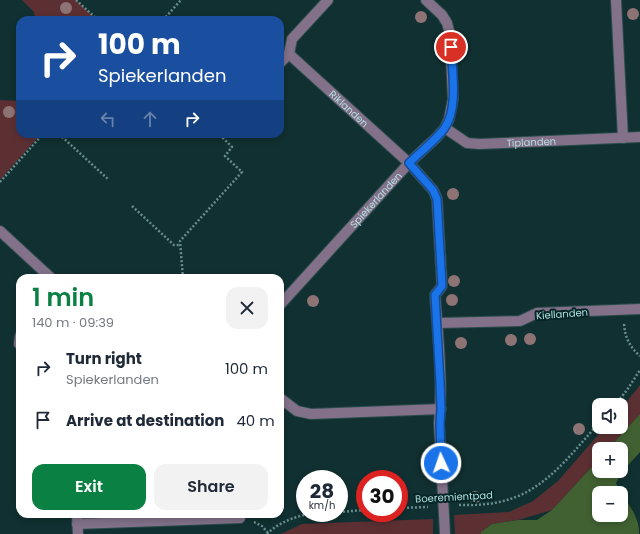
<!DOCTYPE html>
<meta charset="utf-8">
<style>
body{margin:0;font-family:Poppins,sans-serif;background:#f2f2f3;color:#1f2937;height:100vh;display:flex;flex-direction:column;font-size:15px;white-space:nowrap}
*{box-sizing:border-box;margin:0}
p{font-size:13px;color:#747a83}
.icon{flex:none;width:22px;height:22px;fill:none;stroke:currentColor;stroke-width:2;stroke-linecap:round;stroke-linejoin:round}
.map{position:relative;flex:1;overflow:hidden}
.sheet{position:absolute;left:16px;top:274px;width:268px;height:244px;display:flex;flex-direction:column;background:#fff;border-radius:12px;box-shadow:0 2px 6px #0003}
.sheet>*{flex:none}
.banner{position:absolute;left:16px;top:16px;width:268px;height:122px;border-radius:12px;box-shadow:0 2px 6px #0003;background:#1a4fa0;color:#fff;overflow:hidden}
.controls{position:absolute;left:592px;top:398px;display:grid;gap:8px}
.controls a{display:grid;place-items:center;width:36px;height:36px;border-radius:8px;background:#fff;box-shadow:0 2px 6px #0003;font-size:20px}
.speed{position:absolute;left:296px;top:470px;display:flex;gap:8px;font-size:20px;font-weight:700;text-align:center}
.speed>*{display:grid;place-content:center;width:52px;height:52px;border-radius:50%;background:#fff;box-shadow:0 2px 6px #0003;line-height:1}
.speed small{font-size:10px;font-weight:400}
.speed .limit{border:6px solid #d22;background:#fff;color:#111}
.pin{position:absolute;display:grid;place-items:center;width:34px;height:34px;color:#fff;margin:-17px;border:2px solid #fff;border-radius:50%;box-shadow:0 1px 4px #0007}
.me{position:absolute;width:44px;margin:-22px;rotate:357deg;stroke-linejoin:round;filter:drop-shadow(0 0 3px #0008)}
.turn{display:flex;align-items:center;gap:14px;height:84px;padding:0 16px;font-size:18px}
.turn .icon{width:52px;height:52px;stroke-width:2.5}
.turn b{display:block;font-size:28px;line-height:34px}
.lanes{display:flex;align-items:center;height:38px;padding:0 16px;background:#0003;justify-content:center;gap:20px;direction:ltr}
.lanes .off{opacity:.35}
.round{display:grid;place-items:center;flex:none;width:42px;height:42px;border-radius:12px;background:#f2f2f3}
.headline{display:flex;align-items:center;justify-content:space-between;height:68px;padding:0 16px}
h1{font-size:24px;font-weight:600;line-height:30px;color:#0b8043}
.button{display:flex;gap:8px;margin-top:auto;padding:8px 16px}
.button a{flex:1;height:46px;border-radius:12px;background:#0b8043;color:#fff;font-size:16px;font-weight:600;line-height:46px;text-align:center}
.button a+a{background:#f2f2f3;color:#1f2937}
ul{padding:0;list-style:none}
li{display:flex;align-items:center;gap:12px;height:52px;padding:0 16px}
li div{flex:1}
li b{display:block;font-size:15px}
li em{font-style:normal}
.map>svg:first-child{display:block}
</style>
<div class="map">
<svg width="640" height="534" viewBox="0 0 640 534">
<rect width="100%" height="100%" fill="#113031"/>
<g fill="#5c3033">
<polygon points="22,0 76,0 97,20 35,20 34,12"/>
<polygon points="0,100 20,101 20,134 41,134 0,180"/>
<polygon points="640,385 640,414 608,449 599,449 599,459 552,510 518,520 492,524 481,532 481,534 455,534 454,515 509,512 533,501 558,481 605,427 621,427 621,409"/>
<polygon points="433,519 433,534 281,534 302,524"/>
</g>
<path fill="#416132" d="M640,414V452L622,472L616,483L621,493H599V515H621V494C629,504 640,519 639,534H481V532L492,524L518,520H537L552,510L599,459V471H621V449H608Z"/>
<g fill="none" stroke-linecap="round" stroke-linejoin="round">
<defs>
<g id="minor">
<polyline points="616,0 623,138"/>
<path id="s1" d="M289,54L409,163L433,190L437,199L442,286L435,295C438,336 443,383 439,423L445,534"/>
<polyline points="280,63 289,54 292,39 328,0"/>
<path id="s2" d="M445,128L467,143L479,144L640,137"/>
<polyline points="0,231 51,278"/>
<path id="s3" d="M280,305L409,163L436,138L445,128L449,119L453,99L450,34L447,23L442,15L426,0"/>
<polyline points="438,323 520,321 537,313 640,309"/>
<polyline points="19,344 20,336"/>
<polyline points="280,398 297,411 311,414 441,409"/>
<polyline points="77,514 78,534"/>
<polyline points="77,524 240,518"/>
</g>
</defs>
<use href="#minor" stroke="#2b4c4d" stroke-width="12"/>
<g stroke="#678d8d" stroke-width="2.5" stroke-dasharray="2 2" stroke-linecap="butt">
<polyline points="76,0 98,20"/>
<polyline points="163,20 181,0"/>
<polyline points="59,134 109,180"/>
<polyline points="0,182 43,134"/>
<polyline points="132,206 174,245 180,245"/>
<polyline points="183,278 180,241 242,172 225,156 232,147 223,138 224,134"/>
<path d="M624,324C625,338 630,347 640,356"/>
<polyline points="615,405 627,390 640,370"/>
<path d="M459,505C473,505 486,505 499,502C544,493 570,455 599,423"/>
<polyline points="399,508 428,507"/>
<polyline points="339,512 365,510"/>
<polyline points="254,522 262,526 268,533"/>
<path d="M267,534C280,521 301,514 319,513"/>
</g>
<use href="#minor" stroke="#827189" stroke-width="10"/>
</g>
<g fill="#8e7375">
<circle cx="66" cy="8" r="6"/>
<circle cx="633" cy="14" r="6"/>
<circle cx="421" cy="17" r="6"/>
<circle cx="9" cy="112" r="6"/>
<circle cx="453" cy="194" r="6"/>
<circle cx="454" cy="281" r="6"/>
<circle cx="452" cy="300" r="6"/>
<circle cx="313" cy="301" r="6"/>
<circle cx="530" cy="339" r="6"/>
<circle cx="511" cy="340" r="6"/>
<circle cx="461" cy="343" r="6"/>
<circle cx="579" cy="429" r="6"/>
<circle cx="475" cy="497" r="6"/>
</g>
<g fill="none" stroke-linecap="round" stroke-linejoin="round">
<defs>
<path id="route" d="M441,463L440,423L441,409L440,382L435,295L442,286L437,199L433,190L409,163C420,152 434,142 444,129C459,109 452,70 451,47"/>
</defs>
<use href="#route" stroke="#114b97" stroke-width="10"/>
<use href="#route" stroke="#1a73e8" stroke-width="7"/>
</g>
<g text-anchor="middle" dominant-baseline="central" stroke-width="4" stroke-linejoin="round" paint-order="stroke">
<g font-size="10" fill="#b3dfdf" stroke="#062627">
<text stroke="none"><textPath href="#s1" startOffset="81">Riklanden</textPath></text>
<text stroke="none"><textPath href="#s2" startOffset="91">Tiplanden</textPath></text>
<text stroke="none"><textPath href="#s3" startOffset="142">Spiekerlanden</textPath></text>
<text transform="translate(562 314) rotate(-4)">Kiellanden</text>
<text transform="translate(454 497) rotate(-3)">Boeremientpad</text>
</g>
</g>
</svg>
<div class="controls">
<a><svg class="icon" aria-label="sound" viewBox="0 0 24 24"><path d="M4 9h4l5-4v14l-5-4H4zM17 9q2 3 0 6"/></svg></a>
<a>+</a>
<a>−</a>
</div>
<div class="speed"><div>28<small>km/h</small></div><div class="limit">30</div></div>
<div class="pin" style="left:451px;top:47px;background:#d93025"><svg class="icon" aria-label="arrive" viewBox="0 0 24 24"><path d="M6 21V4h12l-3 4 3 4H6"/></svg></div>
<svg class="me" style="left:441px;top:463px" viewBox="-20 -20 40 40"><circle r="17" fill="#1a73e8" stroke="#fff" stroke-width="3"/><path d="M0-11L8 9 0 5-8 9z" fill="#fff"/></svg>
<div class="banner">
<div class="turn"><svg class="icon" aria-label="right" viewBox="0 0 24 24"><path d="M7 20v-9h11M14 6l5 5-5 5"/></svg><div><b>100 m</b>Spiekerlanden</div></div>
<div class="lanes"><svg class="icon off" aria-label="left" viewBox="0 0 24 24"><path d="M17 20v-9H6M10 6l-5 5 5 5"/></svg><svg class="icon off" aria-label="ahead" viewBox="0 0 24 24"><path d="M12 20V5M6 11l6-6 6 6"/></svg><svg class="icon" aria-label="right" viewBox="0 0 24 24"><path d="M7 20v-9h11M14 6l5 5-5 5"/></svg></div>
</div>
<section class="sheet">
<div class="headline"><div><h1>1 min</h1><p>140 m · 09:39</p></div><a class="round"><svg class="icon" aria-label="close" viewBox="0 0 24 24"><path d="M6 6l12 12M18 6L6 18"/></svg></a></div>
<ul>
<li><svg class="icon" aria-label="right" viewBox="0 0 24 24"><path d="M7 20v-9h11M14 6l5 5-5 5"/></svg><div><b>Turn right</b><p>Spiekerlanden</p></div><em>100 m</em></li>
<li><svg class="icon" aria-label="arrive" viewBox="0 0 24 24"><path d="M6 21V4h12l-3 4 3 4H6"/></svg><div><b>Arrive at destination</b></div><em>40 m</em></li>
</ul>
<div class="button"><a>Exit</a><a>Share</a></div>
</section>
</div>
